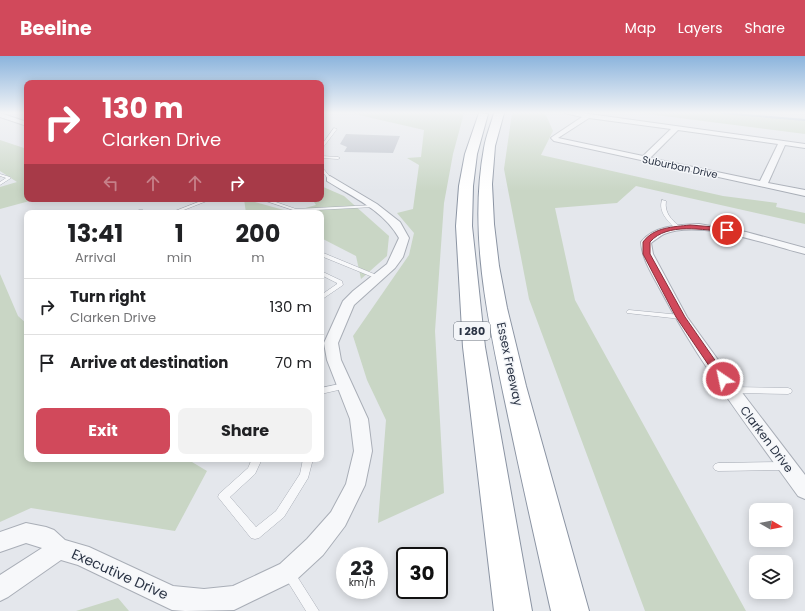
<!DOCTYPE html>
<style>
body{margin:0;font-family:Poppins,sans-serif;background:#f2f2f2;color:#202124;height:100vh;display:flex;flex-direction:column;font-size:15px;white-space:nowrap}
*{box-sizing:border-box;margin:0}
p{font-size:13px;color:#757577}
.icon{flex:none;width:22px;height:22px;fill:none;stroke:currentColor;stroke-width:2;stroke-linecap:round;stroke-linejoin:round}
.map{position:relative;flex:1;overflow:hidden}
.drawer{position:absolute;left:24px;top:154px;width:300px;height:252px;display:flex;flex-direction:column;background:#fff;border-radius:8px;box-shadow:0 2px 10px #0003}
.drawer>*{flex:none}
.top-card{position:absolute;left:24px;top:24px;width:300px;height:122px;border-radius:8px;box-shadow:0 2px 10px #0003;background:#d1495b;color:#fff;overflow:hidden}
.needle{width:26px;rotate:99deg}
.buttons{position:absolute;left:749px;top:447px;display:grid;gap:8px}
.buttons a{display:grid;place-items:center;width:44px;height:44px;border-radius:8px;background:#fff;box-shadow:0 2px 10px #0003;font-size:20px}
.speed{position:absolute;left:336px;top:491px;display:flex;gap:8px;font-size:20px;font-weight:700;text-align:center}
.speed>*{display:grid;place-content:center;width:52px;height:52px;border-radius:50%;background:#fff;box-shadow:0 2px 10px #0003;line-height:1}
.speed small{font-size:10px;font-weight:400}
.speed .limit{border:2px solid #111;border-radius:6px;background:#fff;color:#111}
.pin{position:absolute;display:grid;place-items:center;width:34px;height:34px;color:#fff;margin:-17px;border:2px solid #fff;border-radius:50%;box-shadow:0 1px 4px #0007}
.me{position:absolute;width:44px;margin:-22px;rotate:326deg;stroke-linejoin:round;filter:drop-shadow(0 0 3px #0008)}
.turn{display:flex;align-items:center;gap:14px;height:84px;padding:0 12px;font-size:18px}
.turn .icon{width:52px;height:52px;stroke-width:2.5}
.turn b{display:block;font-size:28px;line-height:34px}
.lanes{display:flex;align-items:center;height:38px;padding:0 12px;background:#0003;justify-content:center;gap:20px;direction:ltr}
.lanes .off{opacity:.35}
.eta{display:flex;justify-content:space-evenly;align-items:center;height:68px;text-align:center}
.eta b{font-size:24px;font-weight:700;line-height:28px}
.action{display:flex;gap:8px;margin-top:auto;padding:8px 12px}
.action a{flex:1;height:46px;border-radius:8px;background:#d1495b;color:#fff;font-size:16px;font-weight:700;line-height:46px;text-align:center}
.action a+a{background:#f2f2f2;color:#202124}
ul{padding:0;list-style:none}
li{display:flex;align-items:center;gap:12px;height:56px;padding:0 12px;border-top:1px solid #e0e0e0}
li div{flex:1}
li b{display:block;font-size:15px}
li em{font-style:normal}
header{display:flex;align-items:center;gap:24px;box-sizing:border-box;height:56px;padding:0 20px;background:#d1495b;color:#fff}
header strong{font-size:19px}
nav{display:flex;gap:22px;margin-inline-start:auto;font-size:14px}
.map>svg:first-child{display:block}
</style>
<header>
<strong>Beeline</strong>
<nav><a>Map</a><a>Layers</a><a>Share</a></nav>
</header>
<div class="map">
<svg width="805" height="555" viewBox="0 0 805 555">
<rect width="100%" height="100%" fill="#e4e7ec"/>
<g fill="#c9d6c5">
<polygon points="350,57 464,57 453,98 444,147 435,275 444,437 378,467 386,364 367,324 353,280 409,199 414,177 397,157 413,153 419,109 407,102 421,101 424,74"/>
<polygon points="512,57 545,57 553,75 541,99 723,140 777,147 776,151 805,157 805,168 636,130 617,147 555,152 575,244 746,555 645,555 529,243 504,113"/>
<polygon points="640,57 742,57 743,59 805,63 805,78"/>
<polygon points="0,84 27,93 27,143 37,143 0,153 0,131 17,126 0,115"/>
<polygon points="321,130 344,140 389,180 387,200 361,223 356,200 321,182 321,157 246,157 244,143 291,156 316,149 312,143 321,143"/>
<polygon points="0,218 18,260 27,268 27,403 187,403 207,415 175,475 31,452 0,466"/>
<polygon points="118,542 129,555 76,555"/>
</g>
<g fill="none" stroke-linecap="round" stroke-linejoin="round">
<polyline stroke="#9fb4cc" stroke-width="2" points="722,57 805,64"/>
</g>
<polygon fill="#bbc0ca" points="346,78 400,80 393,97 344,96 347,91 340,88"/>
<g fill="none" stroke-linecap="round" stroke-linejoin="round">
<defs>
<g id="lane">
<polygon points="334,72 337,73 321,94 321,90"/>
<polygon points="321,100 338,101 340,102 338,103 321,102"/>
<polygon points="321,110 331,122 331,124 329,124 321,114"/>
<polygon points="0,118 10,121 11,122 0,129 0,126 6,122 0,120"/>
<polygon points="206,143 212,143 176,157 170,157"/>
<polygon points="260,143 267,143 296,153 374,149 376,150 374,151 296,155"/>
<path d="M662,144L666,145C664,157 672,164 680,171V173H676C668,165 658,156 662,144Z"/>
<polygon points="139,154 143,154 146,157 141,157 139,155"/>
<polygon points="321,196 379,220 380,221 377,223 375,222 321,200"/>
<polygon points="321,215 342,225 343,229 321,244 321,239 337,228 337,227 321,219"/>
<polygon points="629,254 681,259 684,261 681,263 627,257 626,256 627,255"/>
<polygon points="344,327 347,328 348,330 347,332 321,338 321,332"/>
<polygon points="731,331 788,332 791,333 792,335 791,337 788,338 731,337 728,336 727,334 728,332"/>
<polygon points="252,403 262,403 255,418 230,441 256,471 276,455 300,418 303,403 313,403 308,422 284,461 259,482 255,483 251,482 218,441 219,438 248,412"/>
<polygon points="786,406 789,407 791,410 789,413 786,414 718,415 715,414 713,411 715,408 718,407"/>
<polygon points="289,512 293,514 319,555 306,555 283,518 285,514"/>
</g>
<g id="street">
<polygon points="0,57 27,66 27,70 0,61"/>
<path d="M565,57H582L805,88V92L785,89L768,127L805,134V140L554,85L551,82L552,81L582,61ZM589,62L671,73L643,100L558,82ZM678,74L778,88L760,125L650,102Z"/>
<path d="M330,120L377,148L400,166L409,182L403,201L395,212L354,249L338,287L341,304L368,363L372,395L365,429L345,470L323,499L296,524L234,554L185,555L172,554L78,509L61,504L8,541L0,545V519L42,492L26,487L0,496V476L26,467L46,471L54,474L65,484L89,491L173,530L204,533L233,530L280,508L307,483L331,456L346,428L354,395L350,363L327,304L324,287L343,245L353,235L387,208L399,182C384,155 353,141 327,125V121Z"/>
<path d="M699,168L746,176L805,192V198C768,189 701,163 664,178C660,180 655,184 651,187L653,198L687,261L737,330L805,419V443L798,440C750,373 698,306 660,233C652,218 642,203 641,186C654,169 680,169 699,168Z"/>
</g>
<g id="highway">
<polygon points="479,57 488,58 477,98 473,130 472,170 485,291 532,555 494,555 463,291 456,170 459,130 465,98"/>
<path d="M494,57H504L495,90L492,128L494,168L499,210L507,252L526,330L589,555H551C536,488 521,422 507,355C489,269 468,179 484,92C486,80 491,68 494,57Z"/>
</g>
</defs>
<use href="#lane" stroke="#a9aeb7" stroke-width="1"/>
<use href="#street" stroke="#a9aeb7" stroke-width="2"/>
<use href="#highway" stroke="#8b94a3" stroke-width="2"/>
<use href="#lane" fill="#f7f8fa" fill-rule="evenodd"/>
<use href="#street" fill="#f7f8fa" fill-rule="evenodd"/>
<use href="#highway" fill="#fff" fill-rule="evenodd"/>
</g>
<linearGradient id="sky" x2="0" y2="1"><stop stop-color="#8bb4dd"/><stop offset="0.42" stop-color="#f3f4f6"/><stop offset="1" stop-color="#f3f4f6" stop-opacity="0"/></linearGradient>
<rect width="805" height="135" fill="url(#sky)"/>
<path fill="#d1495b" stroke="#882f3b" d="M690,169L727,172L730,174L727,176C704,174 667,166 650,186V198L685,261L728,323L723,327L720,326L676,261L643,198V186C654,171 673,171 690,169Z"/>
<g text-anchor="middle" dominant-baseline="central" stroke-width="3" stroke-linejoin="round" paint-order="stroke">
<g font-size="10" fill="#2b3445" stroke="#f4f6f9">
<text transform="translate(680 111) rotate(12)">Suburban Drive</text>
</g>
<rect fill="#f4f6f9" stroke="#676e7b" stroke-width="1" x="454" y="266" width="36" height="18" rx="3"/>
<g font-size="11" font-weight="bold" fill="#2b3445">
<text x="472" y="275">I 280</text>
</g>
<g font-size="12" fill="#2b3445" stroke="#f4f6f9">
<text transform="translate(510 308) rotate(78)">Essex Freeway</text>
<text transform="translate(767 383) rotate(53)">Clarken Drive</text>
</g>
<g font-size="14" fill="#2b3445" stroke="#f4f6f9">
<text transform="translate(120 518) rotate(24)">Executive Drive</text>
</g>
</g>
</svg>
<div class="buttons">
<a><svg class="needle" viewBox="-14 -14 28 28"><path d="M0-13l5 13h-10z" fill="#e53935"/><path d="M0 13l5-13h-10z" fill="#757577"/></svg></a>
<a><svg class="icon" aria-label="layers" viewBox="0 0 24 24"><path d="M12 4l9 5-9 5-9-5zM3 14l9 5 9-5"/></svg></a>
</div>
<div class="speed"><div>23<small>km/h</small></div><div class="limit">30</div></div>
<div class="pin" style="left:727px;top:174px;background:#d93025"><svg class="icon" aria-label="arrive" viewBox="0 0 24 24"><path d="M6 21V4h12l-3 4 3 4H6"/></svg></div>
<svg class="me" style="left:723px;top:323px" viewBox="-20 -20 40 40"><circle r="17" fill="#d1495b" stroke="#fff" stroke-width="3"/><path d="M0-11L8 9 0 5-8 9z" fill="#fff"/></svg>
<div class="top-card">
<div class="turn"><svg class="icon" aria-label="right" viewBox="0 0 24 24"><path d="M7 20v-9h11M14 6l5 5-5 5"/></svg><div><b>130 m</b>Clarken Drive</div></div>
<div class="lanes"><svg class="icon off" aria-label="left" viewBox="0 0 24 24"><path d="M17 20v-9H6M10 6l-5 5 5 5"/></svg><svg class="icon off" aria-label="ahead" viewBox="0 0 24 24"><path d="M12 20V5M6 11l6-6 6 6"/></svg><svg class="icon off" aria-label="ahead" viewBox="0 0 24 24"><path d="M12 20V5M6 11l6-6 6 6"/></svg><svg class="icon" aria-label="right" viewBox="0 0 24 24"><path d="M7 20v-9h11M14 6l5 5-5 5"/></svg></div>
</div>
<section class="drawer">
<div class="eta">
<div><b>13:41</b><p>Arrival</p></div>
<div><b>1</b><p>min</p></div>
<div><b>200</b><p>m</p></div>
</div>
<ul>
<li><svg class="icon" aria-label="right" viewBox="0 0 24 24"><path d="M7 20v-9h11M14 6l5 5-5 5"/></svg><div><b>Turn right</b><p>Clarken Drive</p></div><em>130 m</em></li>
<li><svg class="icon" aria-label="arrive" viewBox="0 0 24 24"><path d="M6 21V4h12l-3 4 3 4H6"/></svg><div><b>Arrive at destination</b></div><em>70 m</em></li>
</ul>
<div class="action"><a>Exit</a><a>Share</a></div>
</section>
</div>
